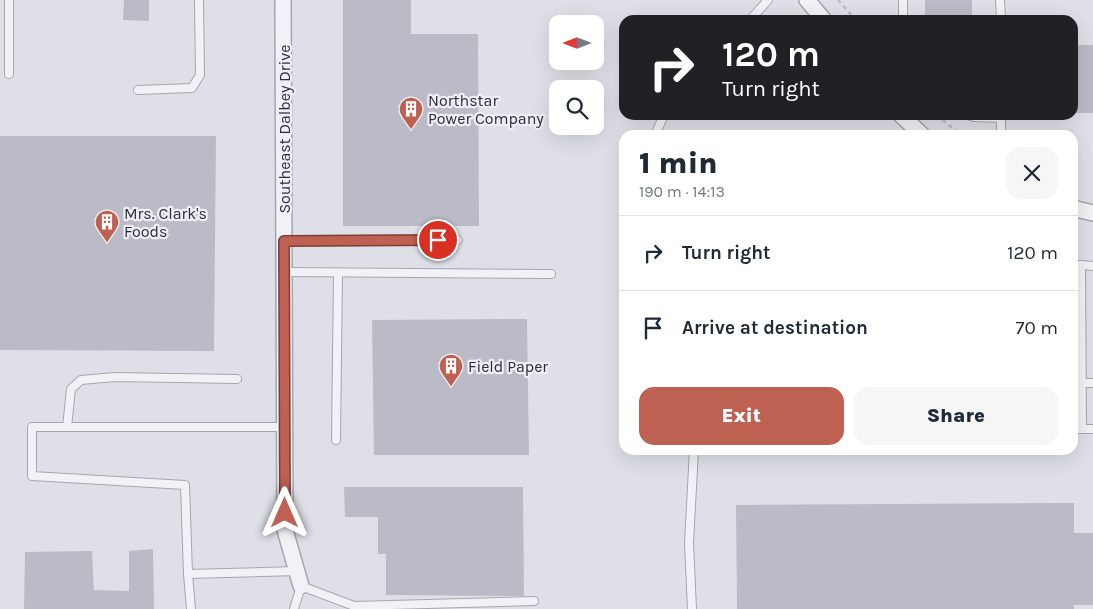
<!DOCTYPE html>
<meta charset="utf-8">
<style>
body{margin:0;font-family:Karla,sans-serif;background:#f6f6f7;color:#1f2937;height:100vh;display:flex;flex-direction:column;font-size:19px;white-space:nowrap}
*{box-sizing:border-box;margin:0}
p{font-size:16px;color:#747a83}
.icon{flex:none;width:28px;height:28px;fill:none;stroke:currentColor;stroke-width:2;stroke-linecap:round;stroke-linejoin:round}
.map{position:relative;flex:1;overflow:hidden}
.panel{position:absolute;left:619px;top:130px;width:459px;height:325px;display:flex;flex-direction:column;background:#fff;border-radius:15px;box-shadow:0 5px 20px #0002}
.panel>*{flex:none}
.banner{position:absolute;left:619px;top:15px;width:459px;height:105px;border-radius:15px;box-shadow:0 5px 20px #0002;background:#202124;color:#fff;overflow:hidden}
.needle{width:32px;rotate:270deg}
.buttons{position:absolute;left:549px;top:15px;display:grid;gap:10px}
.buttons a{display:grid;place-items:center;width:55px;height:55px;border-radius:10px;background:#fff;box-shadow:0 5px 20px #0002;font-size:25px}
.pin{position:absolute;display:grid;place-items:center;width:42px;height:42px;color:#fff;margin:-21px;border:2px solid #fff;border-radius:50%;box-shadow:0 1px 5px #0007}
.me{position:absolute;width:55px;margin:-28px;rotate:0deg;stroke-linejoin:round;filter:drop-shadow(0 0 4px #0008)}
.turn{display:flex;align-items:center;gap:18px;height:105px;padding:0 20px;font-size:22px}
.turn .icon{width:65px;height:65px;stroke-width:2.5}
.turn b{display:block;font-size:35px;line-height:42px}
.round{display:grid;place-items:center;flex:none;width:52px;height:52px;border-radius:15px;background:#f6f6f7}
.summary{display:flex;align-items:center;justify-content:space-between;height:85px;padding:0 20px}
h1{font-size:30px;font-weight:800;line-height:38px}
.primary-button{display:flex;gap:10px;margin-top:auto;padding:10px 20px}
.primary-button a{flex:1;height:58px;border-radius:15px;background:#be6052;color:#fff;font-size:20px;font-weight:800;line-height:58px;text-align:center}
.primary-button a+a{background:#f6f6f7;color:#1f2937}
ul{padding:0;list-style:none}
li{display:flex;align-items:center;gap:15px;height:75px;padding:0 20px;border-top:1px solid #e0e1e3}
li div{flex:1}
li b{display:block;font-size:19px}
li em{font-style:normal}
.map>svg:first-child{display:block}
</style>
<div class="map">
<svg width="1093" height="609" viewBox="0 0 1093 609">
<rect width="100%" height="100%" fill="#dfe0e7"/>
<g fill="#babbc6">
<polygon points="124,0 149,0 149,21 123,20"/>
<polygon points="343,0 411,0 411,34 478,34 479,226 343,226"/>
<rect x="925" y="0" width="47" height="20"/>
<rect x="1072" y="45" width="21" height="68"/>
<polygon points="0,136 216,136 214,351 0,350"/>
<polygon points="527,319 529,455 374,455 372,320"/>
<polygon points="344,487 523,487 524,596 386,595 386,554 378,554 378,517 345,517"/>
<polygon points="1074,503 1074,533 1093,533 1093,605 1074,605 1074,609 737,609 736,505"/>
<polygon points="153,549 154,609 24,609 25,552 92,551 94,590 129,591 129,551"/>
</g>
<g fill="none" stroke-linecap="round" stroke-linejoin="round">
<defs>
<g id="lane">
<polyline points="9,0 9,74"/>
<polyline points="1000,0 1001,20"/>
<polyline points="750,20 768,0"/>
<polyline points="903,20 903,0"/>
<polyline points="138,90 192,88 200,75 199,0"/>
<polyline points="967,115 974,117 1001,118"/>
<polyline points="1001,115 1001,135"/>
<polyline points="655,135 664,115"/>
<polyline points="284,241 458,240"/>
<polyline points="1072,265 1081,265 1082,429"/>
<polyline points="1081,265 1093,266"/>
<polyline points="284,272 551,274"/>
<polyline points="1082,383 1093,383"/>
<polyline points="67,427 71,389 81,380 115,377 237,379"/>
<polyline points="284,427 32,427 32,476 185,485 188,574 297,571"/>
<polyline points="1072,429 1093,429"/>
<polyline points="336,440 338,273"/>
<polyline points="188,574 191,609"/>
<polyline points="294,609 301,586 354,606 534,601"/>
<polyline points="692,609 689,543 694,450"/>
</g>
<g id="street">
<polyline points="283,0 285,530 301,586"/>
<polyline points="807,0 824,20"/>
<polyline points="901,115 922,135"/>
<polyline points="1072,208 1093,213"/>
</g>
</defs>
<use href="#lane" stroke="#a5a6b0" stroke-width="10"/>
<use href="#street" stroke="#a5a6b0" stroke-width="18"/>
<g stroke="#b9bbc2" stroke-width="2.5" stroke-dasharray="4 4" stroke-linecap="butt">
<polyline points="838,0 856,20"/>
<polyline points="936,115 962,135"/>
</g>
<use href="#lane" stroke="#f1f2f6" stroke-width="8"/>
<use href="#street" stroke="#f1f2f6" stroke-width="15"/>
</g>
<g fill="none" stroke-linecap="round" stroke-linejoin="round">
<defs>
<polyline id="route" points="285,513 284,241 438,240"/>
</defs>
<use href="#route" stroke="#7c3e35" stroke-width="12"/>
<use href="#route" stroke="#be6052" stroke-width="9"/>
</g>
<defs>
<symbol id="building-pin" viewBox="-11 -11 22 30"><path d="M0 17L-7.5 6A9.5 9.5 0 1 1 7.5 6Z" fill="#be6052" stroke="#eeeff5"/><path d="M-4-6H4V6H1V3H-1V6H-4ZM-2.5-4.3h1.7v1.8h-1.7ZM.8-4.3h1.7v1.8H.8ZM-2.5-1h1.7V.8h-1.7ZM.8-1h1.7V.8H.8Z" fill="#fff"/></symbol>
</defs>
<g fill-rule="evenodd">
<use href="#building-pin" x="397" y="95" width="28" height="38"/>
<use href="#building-pin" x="93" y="208" width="28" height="38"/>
<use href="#building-pin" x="437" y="352" width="28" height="38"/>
</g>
<g text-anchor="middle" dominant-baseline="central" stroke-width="4.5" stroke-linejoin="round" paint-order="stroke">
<g font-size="16" fill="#2a2c3c" stroke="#eeeff5" text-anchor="start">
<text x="428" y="100">Northstar<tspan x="428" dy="18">Power Company</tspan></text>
<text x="124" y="213">Mrs. Clark's<tspan x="124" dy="18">Foods</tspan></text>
<text x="468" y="366">Field Paper</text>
</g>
<g font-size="16" fill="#2a2c3c" stroke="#eeeff5">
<text transform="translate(284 129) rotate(-90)">Southeast Dalbey Drive</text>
</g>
</g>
</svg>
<div class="buttons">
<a><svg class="needle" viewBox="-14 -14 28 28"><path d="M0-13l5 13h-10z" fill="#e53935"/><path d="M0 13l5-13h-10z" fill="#747a83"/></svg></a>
<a><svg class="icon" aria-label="search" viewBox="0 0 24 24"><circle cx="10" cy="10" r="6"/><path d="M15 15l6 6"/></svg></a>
</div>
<div class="pin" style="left:438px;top:240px;background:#d93025"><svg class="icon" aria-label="arrive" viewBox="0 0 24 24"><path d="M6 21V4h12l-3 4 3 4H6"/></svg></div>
<svg class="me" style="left:285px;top:513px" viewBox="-20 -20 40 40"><path d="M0-17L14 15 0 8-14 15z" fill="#be6052" stroke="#fff" stroke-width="4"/></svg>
<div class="banner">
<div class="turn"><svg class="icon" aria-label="right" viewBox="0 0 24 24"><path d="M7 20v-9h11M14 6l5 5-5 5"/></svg><div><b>120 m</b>Turn right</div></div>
</div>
<section class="panel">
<div class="summary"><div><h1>1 min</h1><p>190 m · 14:13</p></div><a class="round"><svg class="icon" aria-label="close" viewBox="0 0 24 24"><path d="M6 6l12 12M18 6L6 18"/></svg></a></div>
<ul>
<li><svg class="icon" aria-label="right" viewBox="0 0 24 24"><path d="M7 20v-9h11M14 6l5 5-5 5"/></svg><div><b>Turn right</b></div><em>120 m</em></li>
<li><svg class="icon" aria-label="arrive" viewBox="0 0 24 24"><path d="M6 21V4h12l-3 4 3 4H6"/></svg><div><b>Arrive at destination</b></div><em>70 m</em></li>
</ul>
<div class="primary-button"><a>Exit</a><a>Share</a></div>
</section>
</div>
